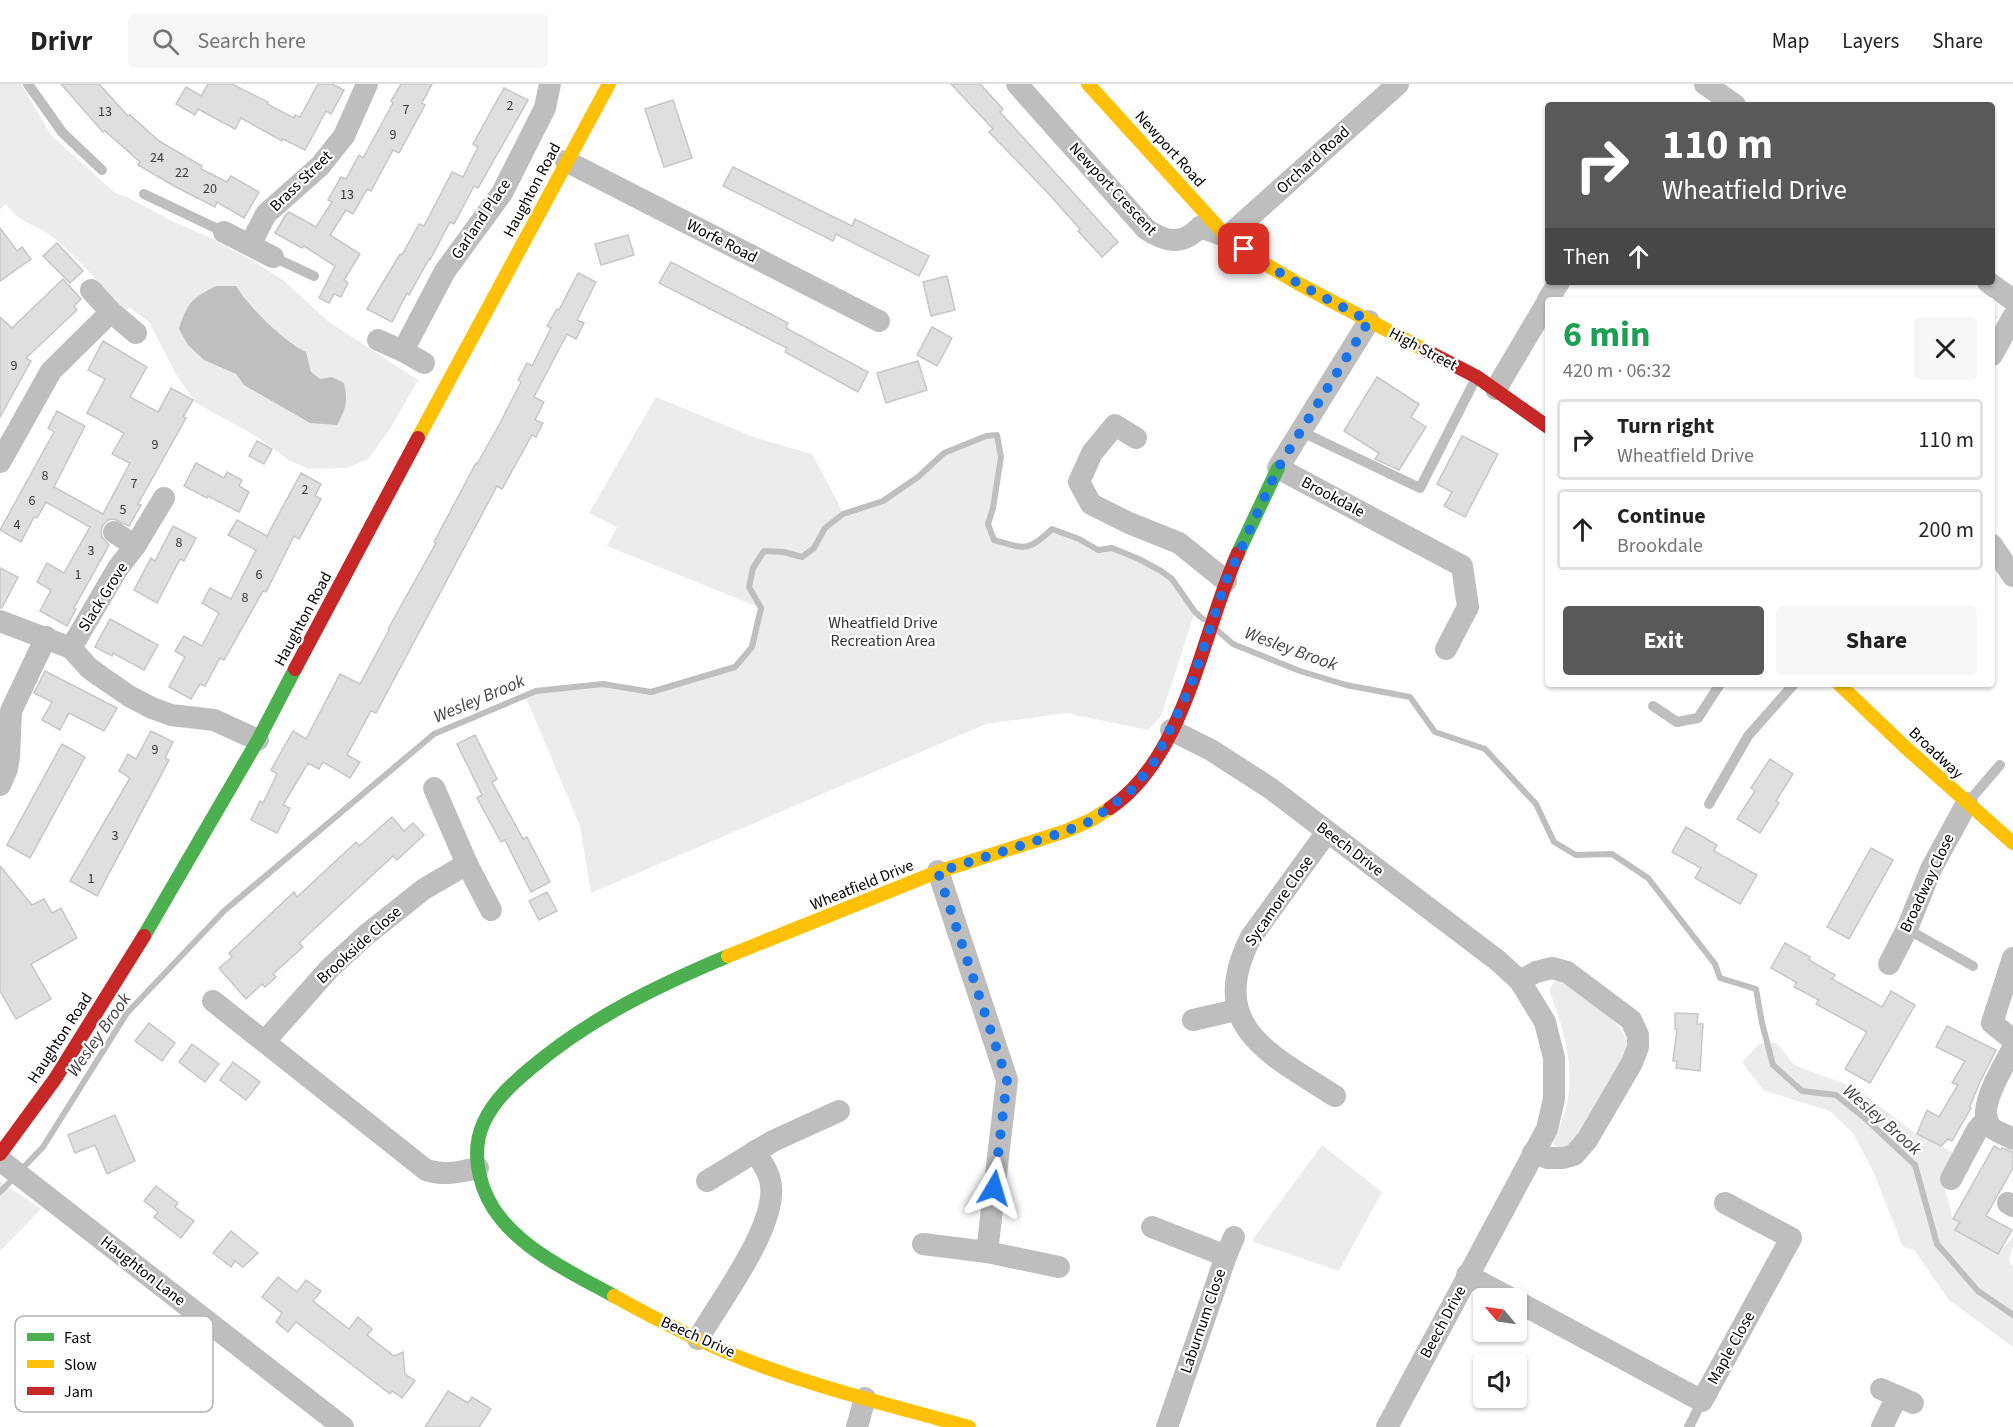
<!DOCTYPE html>
<meta charset="utf-8">
<style>
body{margin:0;font-family:"Source Sans 3",sans-serif;background:#f6f6f6;color:#222;height:100vh;display:flex;flex-direction:column;font-size:22px;white-space:nowrap}
*{box-sizing:border-box;margin:0}
p{font-size:20px;color:#767676}
.icon{flex:none;width:33px;height:33px;fill:none;stroke:currentColor;stroke-width:2;stroke-linecap:round;stroke-linejoin:round}
.map{position:relative;flex:1;overflow:hidden}
.side{position:absolute;left:1545px;top:213px;width:450px;height:390px;display:flex;flex-direction:column;background:#fff;border-radius:6px;box-shadow:0 2px 4px #0004}
.side>*{flex:none}
.hud{position:absolute;left:1545px;top:18px;width:450px;height:183px;border-radius:6px;box-shadow:0 2px 4px #0004;background:#595959;color:#fff;overflow:hidden}
.needle{width:39px;rotate:299deg}
.buttons{position:absolute;left:1473px;top:1204px;display:grid;gap:12px}
.buttons a{display:grid;place-items:center;width:54px;height:54px;border-radius:6px;background:#fff;box-shadow:0 2px 4px #0004;font-size:30px}
.pin{position:absolute;display:grid;place-items:center;width:51px;height:51px;color:#fff;margin:-26px;border-radius:12px;box-shadow:0 3px 9px #0006}
.me{position:absolute;width:66px;margin:-33px;rotate:7deg;stroke-linejoin:round;filter:drop-shadow(0 0 4px #0008)}
.turn{display:flex;align-items:center;gap:21px;height:126px;padding:0 18px;font-size:27px}
.turn .icon{width:78px;height:78px;stroke-width:2.5}
.turn b{display:block;font-size:42px;line-height:51px}
.then{display:flex;align-items:center;height:57px;padding:0 18px;background:#0003;gap:12px;font-size:22px}
.round{display:grid;place-items:center;flex:none;width:63px;height:63px;border-radius:6px;background:#f6f6f6}
.head{display:flex;align-items:center;justify-content:space-between;height:102px;padding:0 18px}
h1{font-size:36px;font-weight:700;line-height:45px;color:#1e9e55}
.action{display:flex;gap:12px;margin-top:auto;padding:12px 18px}
.action a{flex:1;height:69px;border-radius:6px;background:#595959;color:#fff;font-size:24px;font-weight:700;line-height:69px;text-align:center}
.action a+a{background:#f6f6f6;color:#222}
ul{padding:0;list-style:none}
li{display:flex;align-items:center;gap:18px;height:81px;margin:0 12px 9px;padding:0 6px;border:3px solid #e0e0e0;border-radius:6px}
li div{flex:1}
li b{display:block;font-size:22px}
li em{font-style:normal}
header{display:flex;align-items:center;gap:36px;box-sizing:border-box;height:84px;padding:0 30px;background:#fff;border-bottom:2px solid #e0e0e0}
header strong{font-size:28px}
nav{display:flex;gap:33px;margin-inline-start:auto;font-size:21px}
.search{width:420px;height:54px;background:#f6f6f6;display:flex;align-items:center;gap:15px;box-sizing:border-box;padding:0 21px;border-radius:6px;color:#767676;font-size:22px}
.map>svg:first-child{display:block}
</style>
<header>
<strong>Drivr</strong>
<div class="search"><svg class="icon" aria-label="search" viewBox="0 0 24 24"><circle cx="10" cy="10" r="6"/><path d="M15 15l6 6"/></svg>Search here</div>
<nav><a>Map</a><a>Layers</a><a>Share</a></nav>
</header>
<div class="map">
<svg width="2013" height="1343" viewBox="0 0 2013 1343">
<rect width="100%" height="100%" fill="#fff"/>
<g fill="#ececec">
<path d="M0,0H21L51,51L115,109L129,114L174,138L211,154L253,177L283,196L329,238L418,296L390,345L368,375L348,384L309,385L290,377L259,354L196,319L177,292L149,238L129,223L125,227C104,204 82,179 58,157C42,143 17,138 6,120L0,125Z"/>
<path d="M656,313L756,354L812,370L844,430L883,417L918,393L944,369L986,352L997,351L1001,373L993,424L988,440L994,456C1025,465 1028,468 1052,445L1079,455L1098,465L1112,464L1139,475L1172,495L1195,528L1161,632L1148,646L1066,629L986,640L591,809L580,742L525,611L571,603L603,600L651,608L735,583L752,563L761,524L607,462L617,443L589,429Z"/>
<path d="M1556,896L1562,897C1580,910 1608,928 1621,946C1626,952 1627,961 1627,969L1574,1059L1562,1065L1553,1060C1558,1046 1566,1030 1568,1015C1574,976 1562,941 1549,905Z"/>
<polygon points="1767,958 1777,959 1794,981 1845,1000 1868,1013 1912,1047 1954,1069 1942,1096 1953,1135 1960,1138 1955,1146 1998,1170 2013,1153 2013,1162 2009,1176 2013,1183 2013,1263 1949,1216 1914,1166 1903,1163 1873,1087 1853,1049 1830,1027 1763,1006 1742,978 1759,960"/>
<polygon points="1322,1061 1382,1108 1339,1187 1254,1158 1253,1155"/>
<polygon points="0,1097 41,1125 0,1167"/>
</g>
<path fill="#bfbfbf" d="M216,202H236C249,223 284,258 306,268L311,288L320,295L332,293L344,299C348,317 346,325 337,341L310,339L244,301L236,290L204,276L188,261L179,245C187,219 192,214 216,202Z"/>
<g fill="none" stroke-linecap="round" stroke-linejoin="round">
<g stroke="#bfbfbf" stroke-width="6">
<polyline points="1218,547 1233,560 1300,587 1346,601 1410,613 1435,648 1485,665 1536,720 1554,758 1576,771 1612,770 1648,794 1715,880 1720,894 1756,905 1762,939 1773,981 1802,1007 1836,1011 1867,1036 1915,1081 1937,1160 1978,1207 2013,1231"/>
<path d="M21,1086L43,1063L127,929L224,827L434,650L536,607L603,600L651,608L735,583L752,563L761,524L749,503L753,484L764,467L784,468L802,473L814,464L825,444L843,430L883,417L918,393L944,369L986,352L997,351L1001,373L993,424L988,440L994,456C1025,465 1028,468 1052,445L1079,455L1098,466L1112,464L1139,475L1161,487L1172,495L1195,528L1203,535"/>
<polyline points="0,1108 14,1094"/>
</g>
</g>
<g fill="#dfdfdf" stroke="#c7c7c7" stroke-width="1.5">
<polygon points="61,0 99,0 128,32 130,31 159,57 202,82 201,85 227,98 231,92 259,108 244,134 217,118 215,123 174,102 138,81 140,78 105,47 103,48"/>
<polygon points="208,0 232,0 268,18 267,20 294,34 295,31 300,33 318,0 332,0 344,6 331,30 326,27 305,66 283,55 282,57 241,34 235,45 198,25 195,31 176,20 186,3 201,12"/>
<polygon points="401,0 432,0 422,19 425,21 399,69 393,66 371,107 367,105 353,130 346,126 330,151 360,170 344,196 348,199 341,213 334,210 329,219 319,214 335,182 304,162 302,164 275,149 285,132 289,128 316,143 332,118 328,116 341,93 346,95 359,71 363,74 393,19 391,17"/>
<polygon points="951,0 980,0 1003,25 1000,28 1118,158 1102,173 1078,147 1080,145 1046,107 989,48 993,45"/>
<polygon points="504,4 528,16 478,104 474,102 454,140 450,138 430,176 429,175 409,211 407,209 392,238 367,225 400,170 402,171 419,140 424,142 452,88 463,93 478,63 473,60"/>
<polygon points="673,16 692,74 664,83 645,25"/>
<polygon points="733,83 852,142 855,135 929,172 919,192 836,150 833,157 723,102"/>
<polygon points="0,144 17,167 22,163 31,175 0,197"/>
<polygon points="628,151 634,171 601,181 595,160"/>
<polygon points="57,159 83,187 70,199 43,172"/>
<polygon points="671,178 788,239 786,244 868,288 858,308 785,268 787,264 659,199"/>
<polygon points="578,189 596,198 577,236 584,239 576,255 567,250 534,313 544,318 535,336 543,339 536,353 532,351 502,405 497,402 376,629 371,627 347,671 360,678 350,694 323,678 319,685 308,679 283,721 290,724 277,749 251,736 260,717 263,719 277,690 271,686 293,647 306,655 340,590 360,600 389,546 388,545 436,459 434,458 476,379 477,380 498,343 521,298 518,296 527,279 532,282 551,244 547,242 557,225 559,226"/>
<polygon points="947,192 955,226 931,232 923,198"/>
<polygon points="63,195 81,215 74,222 77,226 26,274 31,277 0,333 0,233 12,244"/>
<polygon points="932,243 952,254 937,282 917,271"/>
<polygon points="103,257 147,283 130,313 158,328 171,304 193,316 183,333 186,334 138,420 141,421 129,442 114,435 108,436 103,441 101,447 102,453 109,461 74,524 76,525 67,542 40,527 51,506 37,498 47,479 64,489 90,443 46,418 37,434 34,433 21,458 0,446 54,348 48,344 57,327 85,342 54,403 103,430 130,379 112,370 124,349 87,329 105,295 88,286"/>
<polygon points="918,277 927,306 886,319 877,289"/>
<polygon points="1377,293 1419,320 1411,333 1426,343 1399,386 1375,375 1379,369 1344,347"/>
<polygon points="1462,352 1498,370 1465,433 1444,422 1452,408 1437,400"/>
<polygon points="257,357 272,365 264,380 249,372"/>
<polygon points="196,379 224,394 227,388 242,396 239,402 249,408 239,428 208,412 207,414 184,402"/>
<polygon points="301,389 321,400 315,412 321,415 299,455 294,452 266,508 263,507 224,576 220,574 205,602 200,600 191,615 169,603 185,573 175,567 184,552 202,562 219,529 202,519 210,504 231,515 256,466 228,451 237,436 267,452"/>
<polygon points="173,442 196,454 184,477 180,475 157,519 134,506 151,474 155,477"/>
<polygon points="0,484 18,493 2,524 0,524"/>
<polygon points="110,535 158,561 144,586 113,569 112,572 95,563"/>
<polygon points="45,587 117,624 104,647 69,629 60,646 42,636 52,618 34,609"/>
<polygon points="151,647 173,658 165,674 169,676 97,812 70,797 130,694 119,687 128,670 136,675"/>
<polygon points="475,651 497,695 492,698 523,755 527,753 550,798 531,808 505,756 501,758 477,714 482,711 457,660"/>
<polygon points="62,660 85,673 30,774 7,761"/>
<polygon points="1770,675 1793,690 1776,717 1779,719 1760,749 1737,735 1755,707 1751,704"/>
<polygon points="392,733 404,747 413,739 424,751 397,776 393,772 299,859 303,863 273,890 276,893 265,903 262,900 246,915 219,884 232,873 229,869 294,808 297,813 356,758 359,762"/>
<polygon points="1686,743 1717,761 1714,767 1757,791 1740,820 1695,794 1701,784 1672,768"/>
<polygon points="1871,764 1893,776 1849,855 1827,843"/>
<polygon points="0,782 32,821 44,815 52,829 61,824 77,854 31,880 51,915 16,935 0,907"/>
<polygon points="547,808 557,827 539,836 529,817"/>
<polygon points="1785,859 1810,873 1809,876 1835,891 1832,895 1882,923 1891,907 1915,921 1870,999 1845,985 1867,948 1816,920 1819,916 1794,903 1796,898 1771,884"/>
<polygon points="1675,929 1698,930 1697,940 1703,940 1700,987 1676,984 1677,977 1673,977 1677,945 1675,945"/>
<polygon points="149,939 175,959 162,977 135,957"/>
<polygon points="1947,942 1996,966 1980,998 1970,1022 1971,1024 1952,1057 1948,1055 1941,1062 1917,1050 1927,1026 1939,1033 1958,1001 1952,999 1965,977 1936,963"/>
<polygon points="192,960 219,980 205,998 179,978"/>
<polygon points="233,978 260,998 246,1016 220,996"/>
<polygon points="115,1031 135,1077 107,1090 95,1061 75,1069 68,1051"/>
<polygon points="1994,1062 2001,1066 2002,1064 2013,1068 2013,1084 1986,1132 2012,1146 1998,1170 1955,1146 1960,1138 1953,1135"/>
<polygon points="156,1102 178,1119 175,1123 194,1137 181,1154 154,1133 158,1128 144,1117"/>
<polygon points="231,1147 258,1169 243,1183 235,1177 231,1183 213,1169"/>
<polygon points="278,1193 297,1208 306,1196 321,1207 313,1217 349,1245 358,1233 372,1245 367,1251 394,1272 403,1268 405,1290 415,1297 402,1314 392,1307 390,1310 296,1238 288,1248 276,1238 282,1229 262,1213"/>
<polygon points="448,1307 468,1319 472,1313 491,1325 479,1343 425,1343"/>
</g>
<g fill="none" stroke-linecap="round" stroke-linejoin="round">
<g stroke="#bebebe" stroke-width="10">
<polyline points="28,0 62,48 102,86"/>
<polyline points="144,110 224,148"/>
<polyline points="273,173 314,192"/>
<polyline points="1300,347 1420,404 1475,296"/>
<polyline points="1653,622 1677,638 1698,634 1720,600"/>
<polyline points="1969,717 2000,681"/>
<polyline points="1709,720 1748,652 1794,600"/>
<polyline points="1907,845 1973,882"/>
<polyline points="1689,1343 1702,1317"/>
</g>
<g stroke="#bebebe" stroke-width="22">
<path d="M1017,0L1146,145C1165,158 1182,162 1200,143L1227,153L1398,0"/>
<polyline points="1705,0 1735,21"/>
<polyline points="566,77 879,237"/>
<polyline points="224,148 273,173"/>
<polyline points="250,161 266,130 320,82 344,52 367,0"/>
<polyline points="1988,198 2013,216"/>
<polyline points="91,206 111,228 136,249"/>
<polyline points="1548,216 1559,198"/>
<polyline points="1369,237 1278,384 1462,482 1468,523 1446,565"/>
<polyline points="378,256 403,267 424,279"/>
<polyline points="403,267 445,187 502,109 545,24 550,0"/>
<polyline points="1992,271 2013,233"/>
<polyline points="1496,305 1548,217"/>
<polyline points="1136,354 1115,341 1092,369 1079,398 1091,420 1129,439 1179,459 1226,497"/>
<polyline points="0,378 51,287 111,228"/>
<polyline points="114,448 135,462"/>
<polyline points="1992,461 2013,492"/>
<polyline points="0,537 71,564 89,584 100,592 129,612 152,624 171,631 214,636 258,656"/>
<polyline points="71,564 118,484 135,462 164,414"/>
<polyline points="1171,646 1211,666 1270,704 1497,876 1520,897 1545,938 1554,974 1554,1015 1547,1045 1387,1343"/>
<polyline points="0,701 7,685 9,673 11,627 46,553"/>
<polyline points="434,704 467,780 491,826"/>
<path d="M1327,748L1251,853C1205,943 1270,970 1335,1012"/>
<polyline points="938,787 1007,996 987,1168"/>
<polyline points="2013,874 1992,939 2013,956"/>
<polyline points="1889,880 1907,845 1931,785 1967,719"/>
<polyline points="1520,897 1536,888 1552,884 1567,888 1631,936 1638,951 1638,963 1632,979 1587,1056 1574,1071 1563,1074 1548,1074 1533,1069"/>
<path d="M213,917L426,1086C444,1092 460,1088 478,1084"/>
<polyline points="1193,936 1236,926"/>
<polyline points="265,957 330,884 366,851 424,805 467,780"/>
<path d="M2013,964C2005,980 1973,1028 1992,1044C1997,1048 2006,1051 2013,1055"/>
<polyline points="0,1076 343,1343"/>
<polyline points="1951,1095 1977,1046 1987,1035"/>
<polyline points="707,1097 773,1057 839,1027"/>
<polyline points="2008,1119 2013,1122"/>
<polyline points="1152,1143 1226,1172 1167,1343"/>
<polyline points="923,1160 987,1168 1059,1183"/>
<polyline points="1226,1172 1234,1153"/>
<polyline points="1467,1191 1512,1215"/>
<polyline points="1516,1217 1702,1317 1791,1154 1725,1119"/>
<path d="M698,1255C719,1218 781,1138 770,1096C768,1086 760,1076 755,1067"/>
<polyline points="1881,1305 1913,1319"/>
<polyline points="857,1343 865,1314"/>
<polyline points="1882,1343 1897,1312"/>
</g>
<g stroke="#4caf50" stroke-width="14">
<polyline points="1238,469 1278,384"/>
<polyline points="144,852 258,656 295,585"/>
<path d="M614,1212C576,1191 530,1170 502,1136C480,1110 469,1070 484,1038C494,1016 513,999 531,984C590,934 657,902 728,872"/>
</g>
<g stroke="#ffc107" stroke-width="14">
<polyline points="1088,0 1227,153 1260,177 1299,200 1425,266"/>
<polyline points="418,354 609,0"/>
<polyline points="1839,600 1905,663 2013,759"/>
<polyline points="728,872 937,788 1066,747 1091,736 1110,724"/>
<path d="M614,1212C657,1236 700,1258 746,1276C818,1304 894,1322 969,1343"/>
</g>
<g stroke="#c62828" stroke-width="14">
<polyline points="1425,266 1477,293 1548,343"/>
<polyline points="295,585 418,354"/>
<path d="M1110,724C1186,673 1202,548 1238,469"/>
<polyline points="0,1070 55,995 144,852"/>
</g>
</g>
<g fill="none" stroke-linecap="round" stroke-linejoin="round">
<path stroke="#1a73e8" stroke-width="10" stroke-dasharray="0 18" d="M994,1104L1007,996L938,788L1061,749L1091,737L1114,720L1133,705L1154,678L1190,604L1226,497L1278,384L1369,237C1326,214 1282,193 1244,165"/>
</g>
<g text-anchor="middle" dominant-baseline="central" stroke-width="4.5" stroke-linejoin="round" paint-order="stroke">
<g font-size="14" fill="#383838">
<text x="510" y="22">2</text>
<text x="406" y="26">7</text>
<text x="105" y="28">13</text>
<text x="393" y="51">9</text>
<text x="157" y="74">24</text>
<text x="182" y="89">22</text>
<text x="210" y="105">20</text>
<text x="347" y="111">13</text>
<text x="14" y="282">9</text>
<text x="155" y="361">9</text>
<text x="45" y="392">8</text>
<text x="134" y="400">7</text>
<text x="305" y="406">2</text>
<text x="32" y="417">6</text>
<text x="123" y="426">5</text>
<text x="17" y="441">4</text>
<text x="179" y="459">8</text>
<text x="91" y="467">3</text>
<text x="78" y="491">1</text>
<text x="259" y="491">6</text>
<text x="245" y="514">8</text>
<text x="155" y="666">9</text>
<text x="115" y="752">3</text>
<text x="91" y="795">1</text>
</g>
<g font-size="16" fill="#000" stroke="#fff">
<text transform="translate(1170 65) rotate(48)">Newport Road</text>
<text transform="translate(1313 76) rotate(-42)">Orchard Road</text>
<text transform="translate(301 97) rotate(-44)">Brass Street</text>
<text transform="translate(1113 105) rotate(47)">Newport Crescent</text>
<text transform="translate(532 106) rotate(-62)">Haughton Road</text>
<text transform="translate(481 135) rotate(-56)">Garland Place</text>
<text transform="translate(722 157) rotate(27)">Worfe Road</text>
<text transform="translate(1423 265) rotate(28)">High Street</text>
<text transform="translate(1333 413) rotate(28)">Brookdale</text>
<text transform="translate(103 513) rotate(-58)">Slack Grove</text>
<text transform="translate(303 535) rotate(-62)">Haughton Road</text>
<text transform="translate(1936 669) rotate(43)">Broadway</text>
<text transform="translate(1350 765) rotate(37)">Beech Drive</text>
<text transform="translate(1927 799) rotate(-65)">Broadway Close</text>
<text transform="translate(862 801) rotate(-22)">Wheatfield Drive</text>
<text transform="translate(1279 817) rotate(-55)">Sycamore Close</text>
<text transform="translate(359 861) rotate(-42)">Brookside Close</text>
<text transform="translate(60 954) rotate(-57)">Haughton Road</text>
<text transform="translate(143 1187) rotate(38)">Haughton Lane</text>
<text transform="translate(1203 1237) rotate(-71)">Laburnum Close</text>
<text transform="translate(1443 1238) rotate(-62)">Beech Drive</text>
<text transform="translate(698 1253) rotate(24)">Beech Drive</text>
<text transform="translate(1731 1264) rotate(-61)">Maple Close</text>
</g>
<g font-size="16" fill="#333" stroke="#fff">
<text x="883" y="539">Wheatfield Drive<tspan x="883" dy="18">Recreation Area</tspan></text>
</g>
<g font-size="18" font-style="italic" fill="#444" stroke="#fff">
<text transform="translate(1291 565) rotate(20)">Wesley Brook</text>
<text transform="translate(479 615) rotate(-23)">Wesley Brook</text>
<text transform="translate(99 951) rotate(-55)">Wesley Brook</text>
<text transform="translate(1882 1036) rotate(41)">Wesley Brook</text>
</g>
</g>
<rect x="15" y="1232" width="198" height="96" rx="9" fill="#fff" stroke="#b2b2b2" stroke-width="1.5"/>
<rect x="27" y="1249" width="27" height="8" fill="#4caf50"/>
<rect x="27" y="1276" width="27" height="8" fill="#ffc107"/>
<rect x="27" y="1303" width="27" height="8" fill="#c62828"/>
<g font-size="16" fill="#000">
<text x="64" y="1259">Fast</text>
<text x="64" y="1286">Slow</text>
<text x="64" y="1313">Jam</text>
</g>
</svg>
<div class="buttons">
<a><svg class="needle" viewBox="-14 -14 28 28"><path d="M0-13l5 13h-10z" fill="#e53935"/><path d="M0 13l5-13h-10z" fill="#767676"/></svg></a>
<a><svg class="icon" aria-label="sound" viewBox="0 0 24 24"><path d="M4 9h4l5-4v14l-5-4H4zM17 9q2 3 0 6"/></svg></a>
</div>
<div class="pin" style="left:1244px;top:165px;background:#d93025"><svg class="icon" aria-label="arrive" viewBox="0 0 24 24"><path d="M6 21V4h12l-3 4 3 4H6"/></svg></div>
<svg class="me" style="left:994px;top:1104px" viewBox="-20 -20 40 40"><path d="M0-17L14 15 0 8-14 15z" fill="#1a73e8" stroke="#fff" stroke-width="4"/></svg>
<div class="hud">
<div class="turn"><svg class="icon" aria-label="right" viewBox="0 0 24 24"><path d="M7 20v-9h11M14 6l5 5-5 5"/></svg><div><b>110 m</b>Wheatfield Drive</div></div>
<div class="then">Then<svg class="icon" aria-label="ahead" viewBox="0 0 24 24"><path d="M12 20V5M6 11l6-6 6 6"/></svg></div>
</div>
<section class="side">
<div class="head"><div><h1>6 min</h1><p>420 m · 06:32</p></div><a class="round"><svg class="icon" aria-label="close" viewBox="0 0 24 24"><path d="M6 6l12 12M18 6L6 18"/></svg></a></div>
<ul>
<li><svg class="icon" aria-label="right" viewBox="0 0 24 24"><path d="M7 20v-9h11M14 6l5 5-5 5"/></svg><div><b>Turn right</b><p>Wheatfield Drive</p></div><em>110 m</em></li>
<li><svg class="icon" aria-label="ahead" viewBox="0 0 24 24"><path d="M12 20V5M6 11l6-6 6 6"/></svg><div><b>Continue</b><p>Brookdale</p></div><em>200 m</em></li>
</ul>
<div class="action"><a>Exit</a><a>Share</a></div>
</section>
</div>
